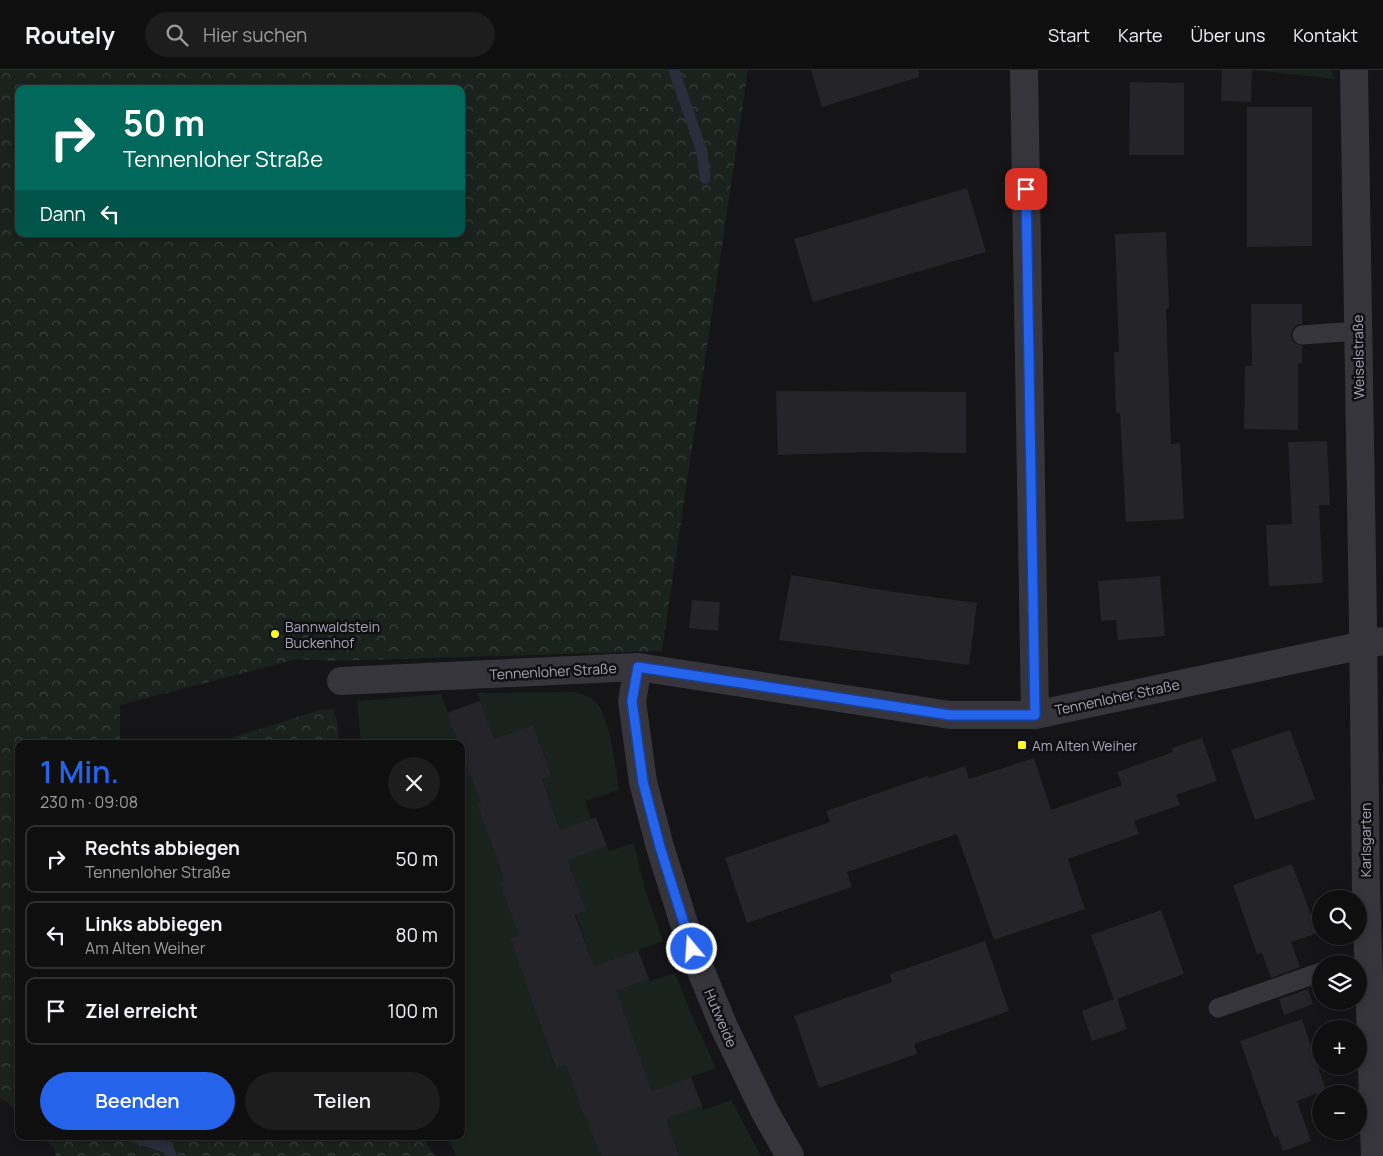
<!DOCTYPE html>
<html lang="de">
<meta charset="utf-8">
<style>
body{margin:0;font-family:Manrope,sans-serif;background:#1e1d1e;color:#f1f3f6;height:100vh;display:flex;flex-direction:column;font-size:19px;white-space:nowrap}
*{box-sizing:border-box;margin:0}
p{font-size:16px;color:#9c9c9f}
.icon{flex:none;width:28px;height:28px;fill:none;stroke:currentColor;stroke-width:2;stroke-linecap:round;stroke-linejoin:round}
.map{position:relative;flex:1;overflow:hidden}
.side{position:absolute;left:15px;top:670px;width:450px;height:400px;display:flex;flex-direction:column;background:#100f10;border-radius:10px;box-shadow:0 2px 8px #0003,0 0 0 1px #302f30}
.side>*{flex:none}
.banner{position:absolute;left:15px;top:15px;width:450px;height:152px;border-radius:10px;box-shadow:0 2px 8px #0003,0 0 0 1px #302f30;background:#00695c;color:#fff;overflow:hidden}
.tools{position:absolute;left:1312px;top:820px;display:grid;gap:10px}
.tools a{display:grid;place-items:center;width:55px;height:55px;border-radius:50%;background:#100f10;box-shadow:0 2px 8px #0003,0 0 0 1px #302f30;font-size:25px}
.pin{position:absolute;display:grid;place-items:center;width:42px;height:42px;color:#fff;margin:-21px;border-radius:10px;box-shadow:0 2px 8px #0006}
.me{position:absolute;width:55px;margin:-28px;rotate:342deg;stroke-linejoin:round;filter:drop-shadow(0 0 4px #0008)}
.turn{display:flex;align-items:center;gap:18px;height:105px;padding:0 25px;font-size:22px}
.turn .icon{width:65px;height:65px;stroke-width:2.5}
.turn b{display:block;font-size:35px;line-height:42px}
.then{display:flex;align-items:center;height:48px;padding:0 25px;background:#0003;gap:10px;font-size:19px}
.round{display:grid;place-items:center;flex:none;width:52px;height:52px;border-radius:26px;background:#1e1d1e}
.summary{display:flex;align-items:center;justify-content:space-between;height:85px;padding:0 25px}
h1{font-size:30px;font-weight:600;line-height:38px;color:#2563eb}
.action{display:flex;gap:10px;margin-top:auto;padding:10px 25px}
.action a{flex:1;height:58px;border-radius:30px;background:#2563eb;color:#fff;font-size:20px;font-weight:600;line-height:58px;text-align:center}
.action a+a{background:#1e1d1e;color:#f1f3f6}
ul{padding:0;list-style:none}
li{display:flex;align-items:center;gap:15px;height:68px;margin:0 10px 8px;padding:0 15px;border:2px solid #302f30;border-radius:10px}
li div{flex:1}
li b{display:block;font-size:19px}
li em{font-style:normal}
header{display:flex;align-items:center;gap:30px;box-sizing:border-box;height:70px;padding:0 25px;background:#100f10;border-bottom:1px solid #302f30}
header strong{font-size:24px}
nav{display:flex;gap:28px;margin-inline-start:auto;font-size:18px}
.search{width:350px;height:45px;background:#1e1d1e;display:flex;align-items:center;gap:12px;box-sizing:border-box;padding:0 18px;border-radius:28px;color:#9c9c9f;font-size:19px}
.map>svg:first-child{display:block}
</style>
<header>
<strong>Routely</strong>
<div class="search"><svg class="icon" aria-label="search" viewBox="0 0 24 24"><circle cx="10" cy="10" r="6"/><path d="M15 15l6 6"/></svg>Hier suchen</div>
<nav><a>Start</a><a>Karte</a><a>Über uns</a><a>Kontakt</a></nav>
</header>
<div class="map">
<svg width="1383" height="1086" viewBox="0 0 1383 1086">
<defs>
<pattern id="forest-crowns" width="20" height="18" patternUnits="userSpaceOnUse" patternTransform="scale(1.25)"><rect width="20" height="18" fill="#1a221e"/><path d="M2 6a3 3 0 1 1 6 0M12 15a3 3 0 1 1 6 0" fill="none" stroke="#383f3d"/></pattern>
</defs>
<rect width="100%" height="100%" fill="#151416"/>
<g fill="#1a221e" fill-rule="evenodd">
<polygon points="1244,0 1331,0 1336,9 1252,0"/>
<path d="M575,622C582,624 591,627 596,632C610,646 616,700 619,720L585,731L591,749L578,786L607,776L609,781L634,773L645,819L663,871L610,890L621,919L649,909L650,911L675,903L694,950L716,998L666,1016L676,1045L702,1036L703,1040L731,1030L761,1086H679L665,1049L597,1074L601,1086H456L447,1066H461V681L486,730L477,733L560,760L542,709L552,705L533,655L494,669L477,623ZM568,789L586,841L576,845L594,896L528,919L510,868L519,865L501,813ZM604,925L622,975L634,971L652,1022L584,1047L566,995L555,998L538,948Z"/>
<polygon points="441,624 459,674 361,674 357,631"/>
</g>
<g fill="url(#forest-crowns)" fill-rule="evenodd">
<path d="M0,0H748L662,581L332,591L298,589L120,635V668L125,674H19V1044L6,1031L0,1029ZM19,19H461V164H19Z"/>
<polygon points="333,639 337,651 340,674 212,674 319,640"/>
<polygon points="42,1066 423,1066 434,1086 56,1086 54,1078"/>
</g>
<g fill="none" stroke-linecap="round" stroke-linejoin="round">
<g stroke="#292d3c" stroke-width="11">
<polyline points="674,0 702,82 705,108"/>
<polyline points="132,1066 168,1078 171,1086"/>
</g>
</g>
<g fill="#252428">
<polygon points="811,0 918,0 919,7 822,37"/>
<polygon points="1222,0 1252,0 1251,32 1221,31"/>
<polygon points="1130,12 1184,13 1184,85 1129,85"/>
<polygon points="1247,37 1312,37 1312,176 1247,177"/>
<polygon points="967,118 986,182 813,232 794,169"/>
<polygon points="1166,162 1169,238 1166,239 1171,374 1180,373 1184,449 1126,452 1120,343 1116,343 1114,282 1119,282 1115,164"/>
<polygon points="1251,234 1302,234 1302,254 1295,256 1292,261 1291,265 1293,272 1302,276 1302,293 1298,293 1298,360 1244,359 1245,296 1252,296"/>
<polygon points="776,321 966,322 966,383 874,382 778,385"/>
<polygon points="1327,371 1330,435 1319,435 1323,513 1269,516 1266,455 1292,454 1288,372"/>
<polygon points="791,505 887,521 977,533 969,595 779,570"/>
<polygon points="1160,506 1165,566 1118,570 1116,550 1101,551 1098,511"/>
<polygon points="692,530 720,532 718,561 689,558"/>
<polygon points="480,631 494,669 533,655 552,706 542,709 560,760 596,747 607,776 568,790 586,841 575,845 594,896 638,880 649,909 616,921 652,1021 691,1007 702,1036 666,1049 679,1086 601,1086 586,1046 584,1047 566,995 556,999 510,868 519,865 500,813 505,811 477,733 481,732 461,681 461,674 459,674 447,643"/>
<polygon points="1290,660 1315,729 1255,750 1231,680"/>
<polygon points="1202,668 1217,711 1176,725 1180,735 1134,751 1139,764 1068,789 1085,839 994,870 957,764 847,802 852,817 747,853 725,788 830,752 826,741 928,706 929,708 965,696 969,709 1034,688 1051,740 1122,715 1117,702 1173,682 1172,678"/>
<polygon points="1292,794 1318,863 1291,872 1300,897 1271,908 1262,883 1257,884 1233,815"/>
<polygon points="1161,840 1184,904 1114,930 1091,865"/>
<polygon points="985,871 1009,941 914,974 917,984 819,1018 794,946 892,912 890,904"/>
<polygon points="1308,919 1313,934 1284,945 1279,929"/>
<polygon points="1117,928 1127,959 1092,971 1082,941"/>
<polygon points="1302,949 1326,1020 1297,1031 1311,1071 1283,1081 1278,1066 1274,1068 1240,971"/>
</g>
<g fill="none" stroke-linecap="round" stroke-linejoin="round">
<g stroke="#36353c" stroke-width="19">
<polyline points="1302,265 1358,261"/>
<polyline points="1218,938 1321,902"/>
</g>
<g stroke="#36353c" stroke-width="28">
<polyline points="1024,0 1035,645"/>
<polyline points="1354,0 1363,554 1366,821 1375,1086"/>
<polyline points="638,597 632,631 643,712 660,777 692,879 724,957 765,1042 790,1086"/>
<polyline points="341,611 638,597 950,645 1035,645 1383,571"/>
</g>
</g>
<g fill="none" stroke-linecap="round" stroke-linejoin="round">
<defs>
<polyline id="route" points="692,879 660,777 643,712 632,631 638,597 950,645 1035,645 1026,119"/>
</defs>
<use href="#route" stroke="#184099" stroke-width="12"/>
<use href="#route" stroke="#2563eb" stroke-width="9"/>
</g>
<g fill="#fbff24" stroke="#100f11" stroke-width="2">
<circle cx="275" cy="564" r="5"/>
<rect x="1017" y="670" width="10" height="10" rx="2.5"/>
</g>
<g text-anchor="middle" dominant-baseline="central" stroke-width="5" stroke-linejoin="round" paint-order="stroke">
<g font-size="14" fill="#a6a5b8" stroke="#100f11">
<text transform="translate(1358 287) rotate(-91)">Weiselstraße</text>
<text transform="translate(553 601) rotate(-3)">Tennenloher Straße</text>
<text transform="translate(1117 627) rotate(-12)">Tennenloher Straße</text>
<text transform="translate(1365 770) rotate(-90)">Karlsgarten</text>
<text transform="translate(721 948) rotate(67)">Hutweide</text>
</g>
<g font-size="14" fill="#a6a5b8" stroke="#100f11" text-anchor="start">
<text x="285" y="556">Bannwaldstein<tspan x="285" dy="16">Buckenhof</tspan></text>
<text x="1032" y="675">Am Alten Weiher</text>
</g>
</g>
</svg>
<div class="tools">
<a><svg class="icon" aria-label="search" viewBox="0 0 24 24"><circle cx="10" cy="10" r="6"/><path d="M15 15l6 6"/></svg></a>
<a><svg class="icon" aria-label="layers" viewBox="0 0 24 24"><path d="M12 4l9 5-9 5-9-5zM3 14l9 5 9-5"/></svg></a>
<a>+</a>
<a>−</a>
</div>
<div class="pin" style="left:1026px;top:119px;background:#d93025"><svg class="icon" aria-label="arrive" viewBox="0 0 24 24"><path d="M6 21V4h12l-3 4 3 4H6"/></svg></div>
<svg class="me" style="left:692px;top:879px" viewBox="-20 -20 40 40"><circle r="17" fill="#2563eb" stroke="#fff" stroke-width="3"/><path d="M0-11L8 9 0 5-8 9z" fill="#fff"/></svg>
<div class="banner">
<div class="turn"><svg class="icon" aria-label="right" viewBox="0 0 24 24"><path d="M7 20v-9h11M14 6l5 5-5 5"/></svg><div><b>50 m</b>Tennenloher Straße</div></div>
<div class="then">Dann<svg class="icon" aria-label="left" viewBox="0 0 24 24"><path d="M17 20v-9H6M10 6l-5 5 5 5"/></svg></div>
</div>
<section class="side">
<div class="summary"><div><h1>1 Min.</h1><p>230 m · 09:08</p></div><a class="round"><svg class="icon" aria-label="close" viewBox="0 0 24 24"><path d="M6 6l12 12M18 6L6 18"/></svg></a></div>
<ul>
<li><svg class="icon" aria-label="right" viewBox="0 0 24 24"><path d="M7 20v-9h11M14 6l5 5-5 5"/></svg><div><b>Rechts abbiegen</b><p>Tennenloher Straße</p></div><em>50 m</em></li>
<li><svg class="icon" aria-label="left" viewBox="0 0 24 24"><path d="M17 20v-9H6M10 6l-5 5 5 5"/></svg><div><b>Links abbiegen</b><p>Am Alten Weiher</p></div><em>80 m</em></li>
<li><svg class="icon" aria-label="arrive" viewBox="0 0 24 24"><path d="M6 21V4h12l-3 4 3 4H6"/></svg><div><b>Ziel erreicht</b></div><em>100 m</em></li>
</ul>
<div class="action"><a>Beenden</a><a>Teilen</a></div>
</section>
</div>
